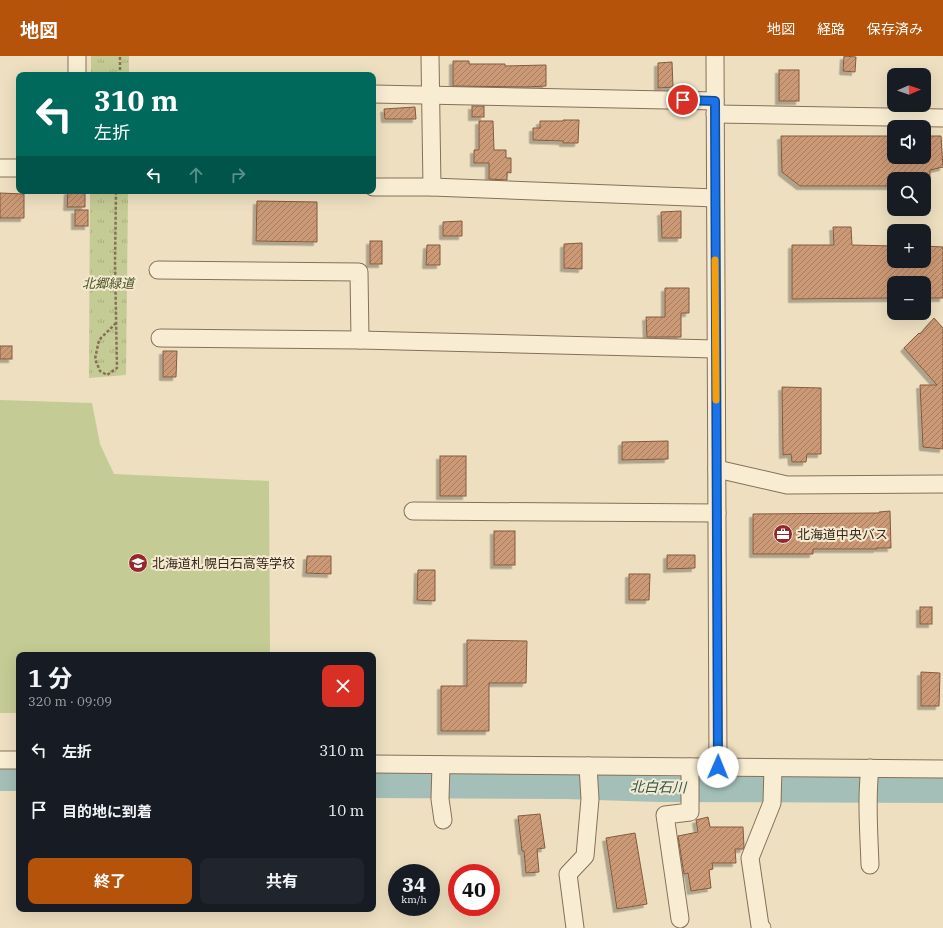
<!DOCTYPE html>
<html lang="ja">
<meta charset="utf-8">
<style>
body{margin:0;font-family:"IBM Plex Serif","Noto Sans JP",serif;background:#20242c;color:#f1f3f6;height:100vh;display:flex;flex-direction:column;font-size:15px;white-space:nowrap}
*{box-sizing:border-box;margin:0}
p{font-size:13px;color:#9ea1a6}
.icon{flex:none;width:22px;height:22px;fill:none;stroke:currentColor;stroke-width:2;stroke-linecap:round;stroke-linejoin:round}
.map{position:relative;flex:1;overflow:hidden}
.sheet{position:absolute;left:16px;top:596px;width:360px;height:260px;display:flex;flex-direction:column;background:#171b24;border-radius:8px;box-shadow:0 4px 16px #0002}
.sheet>*{flex:none}
.guide{position:absolute;left:16px;top:16px;width:360px;height:122px;border-radius:8px;box-shadow:0 4px 16px #0002;background:#00695c;color:#fff;overflow:hidden}
.needle{width:26px;rotate:88deg}
.buttons{position:absolute;left:887px;top:12px;display:grid;gap:8px}
.buttons a{display:grid;place-items:center;width:44px;height:44px;border-radius:8px;background:#171b24;box-shadow:0 4px 16px #0002;font-size:20px}
.speed{position:absolute;left:388px;top:808px;display:flex;gap:8px;font-size:20px;font-weight:700;text-align:center}
.speed>*{display:grid;place-content:center;width:52px;height:52px;border-radius:50%;background:#171b24;box-shadow:0 4px 16px #0002;line-height:1}
.speed small{font-size:10px;font-weight:400}
.speed .limit{border:6px solid #d22;background:#fff;color:#111}
.pin{position:absolute;display:grid;place-items:center;width:34px;height:34px;color:#fff;margin:-17px;border:2px solid #fff;border-radius:50%;box-shadow:0 1px 4px #0007}
.me{position:absolute;width:44px;margin:-22px;rotate:1deg;stroke-linejoin:round;filter:drop-shadow(0 0 3px #0008)}
.turn{display:flex;align-items:center;gap:14px;height:84px;padding:0 12px;font-size:18px}
.turn .icon{width:52px;height:52px;stroke-width:2.5}
.turn b{display:block;font-size:28px;line-height:34px}
.lanes{display:flex;align-items:center;height:38px;padding:0 12px;background:#0003;justify-content:center;gap:20px;direction:ltr}
.lanes .off{opacity:.35}
.round{display:grid;place-items:center;flex:none;width:42px;height:42px;border-radius:8px;background:#20242c}
.headline{display:flex;align-items:center;justify-content:space-between;height:68px;padding:0 12px}
h1{font-size:24px;font-weight:700;line-height:30px}
.button{display:flex;gap:8px;margin-top:auto;padding:8px 12px}
.button a{flex:1;height:46px;border-radius:8px;background:#b45309;color:#fff;font-size:16px;font-weight:700;line-height:46px;text-align:center}
.button a+a{background:#20242c;color:#f1f3f6}
ul{padding:0;list-style:none}
li{display:flex;align-items:center;gap:12px;height:60px;padding:0 12px}
li div{flex:1}
li b{display:block;font-size:15px}
li em{font-style:normal}
header{display:flex;align-items:center;gap:24px;box-sizing:border-box;height:56px;padding:0 20px;background:#b45309;color:#fff}
header strong{font-size:19px}
nav{display:flex;gap:22px;margin-inline-start:auto;font-size:14px}
.map>svg:first-child{display:block}
</style>
<header>
<strong>地図</strong>
<nav><a>地図</a><a>経路</a><a>保存済み</a></nav>
</header>
<div class="map">
<svg width="943" height="872" viewBox="0 0 943 872">
<defs>
<pattern id="park-tufts" width="24" height="20" patternUnits="userSpaceOnUse"><rect width="24" height="20" fill="#c5cb94"/><path d="M3 7l-1-3M5 7V3M7 7l1-3M15 17l-1-3M17 17v-4M19 17l1-3" fill="none" stroke="#aaae7f"/></pattern>
<pattern id="building-hatch" width="6" height="6" patternUnits="userSpaceOnUse"><rect width="6" height="6" fill="#cb9976"/><path d="M-1 1l2-2M0 6l6-6M5 7l2-2" fill="none" stroke="#a67d60"/></pattern>
<filter id="shadow"><feDropShadow dx="-3.5" dy="3.5" stdDeviation="0" flood-color="#0004"/></filter>
</defs>
<rect width="100%" height="100%" fill="#eddfc0"/>
<g fill="url(#park-tufts)">
<rect x="91" y="0" width="38" height="19"/>
<polygon points="90,135 128,135 126,319 89,322"/>
</g>
<polygon fill="#c5cb94" points="0,344 92,347 100,388 114,418 269,425 270,599 19,599 19,657 0,657"/>
<g fill="none" stroke-linecap="round" stroke-linejoin="round">
<g stroke="#a3bfb7" stroke-width="26">
<polyline points="0,722 19,722"/>
<polyline points="373,729 565,730 660,733 943,734"/>
</g>
</g>
<g fill="url(#building-hatch)" stroke="#855a3e" filter="url(#shadow)">
<polygon points="844,0 856,1 855,16 843,15"/>
<polygon points="453,5 469,5 469,8 505,8 505,10 546,9 546,30 526,31 453,30"/>
<polygon points="672,6 673,31 658,32 658,7"/>
<rect x="779" y="14" width="20" height="31"/>
<rect x="472" y="50" width="12" height="11"/>
<polygon points="415,51 416,63 385,63 384,53"/>
<polygon points="563,64 579,64 578,87 563,87 563,85 533,84 533,72 540,72 540,65 563,65"/>
<polygon points="479,65 493,65 494,94 506,94 506,102 511,102 511,117 507,116 507,124 489,123 489,107 474,107 474,94 479,94"/>
<polygon points="781,80 894,80 894,101 924,101 924,80 941,80 943,111 930,114 930,123 894,123 894,130 800,130 782,116"/>
<polygon points="68,135 85,135 85,151 67,151"/>
<polygon points="0,137 24,138 24,162 0,162"/>
<polygon points="257,145 317,146 317,186 256,185"/>
<rect x="75" y="154" width="13" height="16"/>
<polygon points="681,155 681,182 662,182 661,156"/>
<polygon points="462,165 462,180 443,180 443,166"/>
<polygon points="833,171 851,171 852,189 894,190 894,205 924,205 924,190 943,191 943,242 924,242 924,227 894,227 894,242 792,243 792,189 834,189"/>
<rect x="370" y="185" width="12" height="23"/>
<polygon points="582,187 582,213 564,212 564,188"/>
<polygon points="427,189 440,189 440,209 426,209"/>
<polygon points="665,232 689,232 689,257 681,257 681,281 647,281 646,261 665,261"/>
<polygon points="934,262 943,272 943,393 923,391 920,329 937,329 904,292 919,277 920,278"/>
<rect x="0" y="290" width="12" height="13"/>
<polygon points="163,295 177,295 176,321 163,321"/>
<polygon points="782,331 821,332 821,398 807,398 806,406 792,406 791,398 783,399"/>
<polygon points="668,385 668,403 622,404 622,386"/>
<rect x="440" y="400" width="26" height="40"/>
<polygon points="890,455 891,492 877,492 877,493 813,493 813,498 753,498 753,458 879,457 879,456"/>
<rect x="494" y="475" width="21" height="34"/>
<polygon points="667,499 695,499 695,512 667,513"/>
<polygon points="307,500 331,500 331,518 306,517"/>
<polygon points="418,514 435,514 435,545 417,544"/>
<polygon points="629,518 650,518 649,544 629,544"/>
<rect x="920" y="551" width="12" height="17"/>
<polygon points="467,584 527,585 526,627 489,627 489,675 441,675 441,630 467,630"/>
<polygon points="921,616 940,617 939,650 921,650"/>
<polygon points="540,758 545,792 537,793 539,816 526,817 524,795 522,795 518,760"/>
<polygon points="708,761 710,771 743,771 744,791 743,793 735,793 736,807 712,807 713,813 709,814 711,832 691,835 688,817 684,818 678,780 698,776 696,764"/>
<polygon points="635,777 647,848 617,853 606,782"/>
</g>
<g fill="none" stroke-linecap="round" stroke-linejoin="round">
<defs>
<g id="minor">
<polyline points="430,0 432,131"/>
<polyline points="715,0 718,711"/>
<polyline points="77,19 77,0"/>
<polyline points="373,38 715,45"/>
<polyline points="715,58 943,62"/>
<polyline points="0,112 19,112"/>
<polyline points="373,131 432,131 715,142"/>
<polyline points="158,214 359,216 360,284"/>
<polyline points="160,282 360,284 715,293"/>
<polyline points="717,413 787,429 943,428"/>
<polyline points="413,455 717,457"/>
<polyline points="0,704 19,704"/>
<polyline points="373,708 943,713"/>
<polyline points="441,709 440,743 443,764"/>
<path d="M870,809C869,777 866,744 870,712"/>
<polyline points="680,863 665,759 690,756 690,711"/>
<polyline points="575,872 568,818 585,800 590,743 588,710"/>
<polyline points="762,872 760,870 750,802 772,747 773,712"/>
</g>
</defs>
<use href="#minor" stroke="#867058" stroke-width="19"/>
<g stroke="#867058" stroke-width="2.5" stroke-dasharray="3 2" stroke-linecap="butt">
<polyline points="120,19 120,0"/>
<polyline points="116,267 99,284 95,303 100,315 107,319 117,312 115,206 116,135"/>
</g>
<use href="#minor" stroke="#f8edd3" stroke-width="17"/>
</g>
<g fill="none" stroke-linecap="round" stroke-linejoin="round">
<defs>
<polyline id="route" points="683,44 715,45 718,711"/>
</defs>
<use href="#route" stroke="#114b97" stroke-width="10"/>
<use href="#route" stroke="#1a73e8" stroke-width="7"/>
<polyline stroke="#f59e0b" stroke-width="7" points="715,204 716,344"/>
</g>
<defs>
<symbol id="office-disc" viewBox="-11 -11 22 22"><circle r="9.5" fill="#94292b" stroke="#f5ead0"/><path d="M-6-3h4V-5.5h4V-3h4V5H-6ZM-1-4.5V-3h2v-1.5ZM-6 0V1H6V0Z" fill="#fff"/></symbol>
<symbol id="school-disc" viewBox="-11 -11 22 22"><circle r="9.5" fill="#94292b" stroke="#f5ead0"/><path d="M0-5L7-2L0 1L-7-2ZM-4 1L0 2.5L4 1V4Q0 6-4 4Z" fill="#fff"/></symbol>
</defs>
<g fill-rule="evenodd">
<use href="#office-disc" x="772" y="467" width="22" height="22"/>
<use href="#school-disc" x="127" y="496" width="22" height="22"/>
</g>
<g text-anchor="middle" dominant-baseline="central" stroke-width="4" stroke-linejoin="round" paint-order="stroke">
<g font-size="13" font-style="italic" fill="#475223" stroke="#f5ead0">
<text x="108" y="227">北郷緑道</text>
</g>
<g font-size="13" fill="#36281d" stroke="#f5ead0" text-anchor="start">
<text x="797" y="478">北海道中央バス</text>
<text x="152" y="507">北海道札幌白石高等学校</text>
</g>
<g font-size="14" font-style="italic" fill="#2c5552" stroke="#f5ead0">
<text transform="translate(658 731) rotate(1)">北白石川</text>
</g>
</g>
</svg>
<div class="buttons">
<a><svg class="needle" viewBox="-14 -14 28 28"><path d="M0-13l5 13h-10z" fill="#e53935"/><path d="M0 13l5-13h-10z" fill="#9ea1a6"/></svg></a>
<a><svg class="icon" aria-label="sound" viewBox="0 0 24 24"><path d="M4 9h4l5-4v14l-5-4H4zM17 9q2 3 0 6"/></svg></a>
<a><svg class="icon" aria-label="search" viewBox="0 0 24 24"><circle cx="10" cy="10" r="6"/><path d="M15 15l6 6"/></svg></a>
<a>+</a>
<a>−</a>
</div>
<div class="speed"><div>34<small>km/h</small></div><div class="limit">40</div></div>
<div class="pin" style="left:683px;top:44px;background:#d93025"><svg class="icon" aria-label="arrive" viewBox="0 0 24 24"><path d="M6 21V4h12l-3 4 3 4H6"/></svg></div>
<svg class="me" style="left:718px;top:711px" viewBox="-20 -20 40 40"><circle r="19" fill="#fff"/><path d="M0-13L10 11 0 6-10 11z" fill="#1a73e8"/></svg>
<div class="guide">
<div class="turn"><svg class="icon" aria-label="left" viewBox="0 0 24 24"><path d="M17 20v-9H6M10 6l-5 5 5 5"/></svg><div><b>310 m</b>左折</div></div>
<div class="lanes"><svg class="icon" aria-label="left" viewBox="0 0 24 24"><path d="M17 20v-9H6M10 6l-5 5 5 5"/></svg><svg class="icon off" aria-label="ahead" viewBox="0 0 24 24"><path d="M12 20V5M6 11l6-6 6 6"/></svg><svg class="icon off" aria-label="right" viewBox="0 0 24 24"><path d="M7 20v-9h11M14 6l5 5-5 5"/></svg></div>
</div>
<section class="sheet">
<div class="headline"><div><h1>1 分</h1><p>320 m · 09:09</p></div><a class="round" style="background:#d93025;color:#fff"><svg class="icon" aria-label="close" viewBox="0 0 24 24"><path d="M6 6l12 12M18 6L6 18"/></svg></a></div>
<ul>
<li><svg class="icon" aria-label="left" viewBox="0 0 24 24"><path d="M17 20v-9H6M10 6l-5 5 5 5"/></svg><div><b>左折</b></div><em>310 m</em></li>
<li><svg class="icon" aria-label="arrive" viewBox="0 0 24 24"><path d="M6 21V4h12l-3 4 3 4H6"/></svg><div><b>目的地に到着</b></div><em>10 m</em></li>
</ul>
<div class="button"><a>終了</a><a>共有</a></div>
</section>
</div>
